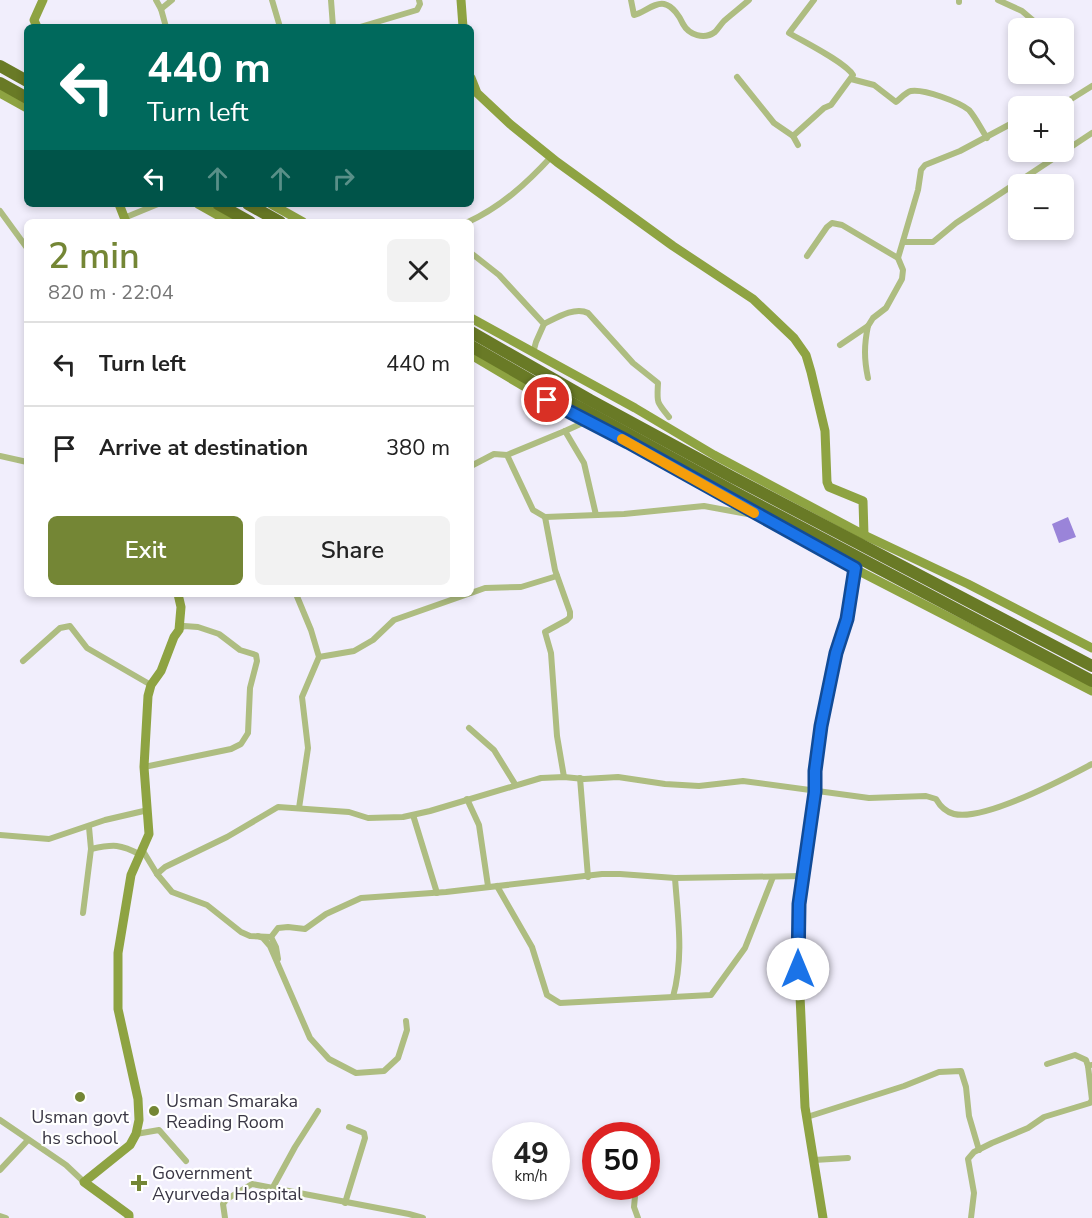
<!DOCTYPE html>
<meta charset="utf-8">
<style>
body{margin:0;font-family:"Nunito Sans",sans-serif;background:#f2f2f2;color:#222;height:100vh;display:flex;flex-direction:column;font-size:22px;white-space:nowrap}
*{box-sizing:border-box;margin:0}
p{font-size:20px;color:#767676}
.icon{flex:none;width:33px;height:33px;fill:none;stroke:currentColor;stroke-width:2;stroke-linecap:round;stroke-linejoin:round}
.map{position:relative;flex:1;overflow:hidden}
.details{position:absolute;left:24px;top:219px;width:450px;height:378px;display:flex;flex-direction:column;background:#fff;border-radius:9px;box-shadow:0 3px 9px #0003}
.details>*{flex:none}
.top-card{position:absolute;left:24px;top:24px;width:450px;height:183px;border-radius:9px;box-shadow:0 3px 9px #0003;background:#00695c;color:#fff;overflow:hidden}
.fabs{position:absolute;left:1008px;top:18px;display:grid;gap:12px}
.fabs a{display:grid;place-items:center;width:66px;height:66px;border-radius:9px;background:#fff;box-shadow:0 3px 9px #0003;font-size:30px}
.speed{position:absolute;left:492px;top:1122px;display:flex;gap:12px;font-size:30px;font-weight:700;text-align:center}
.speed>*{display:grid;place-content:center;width:78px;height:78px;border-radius:50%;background:#fff;box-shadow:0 3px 9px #0003;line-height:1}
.speed small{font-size:15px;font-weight:400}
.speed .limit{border:9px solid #d22;background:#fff;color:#111}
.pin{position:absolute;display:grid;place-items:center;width:51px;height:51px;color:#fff;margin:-26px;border:3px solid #fff;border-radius:50%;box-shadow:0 2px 6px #0007}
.me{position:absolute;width:66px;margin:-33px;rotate:0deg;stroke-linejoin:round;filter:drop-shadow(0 0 4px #0008)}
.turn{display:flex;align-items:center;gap:21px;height:126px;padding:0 24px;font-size:27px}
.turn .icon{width:78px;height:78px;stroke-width:2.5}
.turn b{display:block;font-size:42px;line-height:51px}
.lanes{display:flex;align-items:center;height:57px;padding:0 24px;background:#0003;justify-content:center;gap:30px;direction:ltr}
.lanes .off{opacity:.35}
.round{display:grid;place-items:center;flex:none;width:63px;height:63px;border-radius:9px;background:#f2f2f2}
.overview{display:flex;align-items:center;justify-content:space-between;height:102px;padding:0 24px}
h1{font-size:36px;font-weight:600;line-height:45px;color:#748635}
.cta{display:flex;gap:12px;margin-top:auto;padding:12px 24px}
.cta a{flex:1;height:69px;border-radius:9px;background:#748635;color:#fff;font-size:24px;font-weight:600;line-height:69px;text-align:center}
.cta a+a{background:#f2f2f2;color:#222}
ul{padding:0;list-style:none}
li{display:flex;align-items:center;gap:18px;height:84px;padding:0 24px;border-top:2px solid #e0e0e0}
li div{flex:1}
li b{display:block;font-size:22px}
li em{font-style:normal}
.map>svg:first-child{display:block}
</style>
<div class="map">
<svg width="1092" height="1218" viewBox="0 0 1092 1218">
<rect width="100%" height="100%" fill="#f1eefc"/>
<polygon fill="#9a84d9" points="1068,517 1076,537 1059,543 1052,524"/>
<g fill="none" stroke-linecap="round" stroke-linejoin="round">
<g stroke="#aebd81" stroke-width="6">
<polyline points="156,0 161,9 166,27"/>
<polyline points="272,0 280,27"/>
<polyline points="331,0 333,27"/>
<path d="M631,0L634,15C643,13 655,2 664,4C673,6 680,17 683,24C689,35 704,40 715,32C718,29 721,24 724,21C732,14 741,7 749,0"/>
<polyline points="998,0 1022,11 1042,28"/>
<polyline points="959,2 959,0"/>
<polyline points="161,9 172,0"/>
<polyline points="360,27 417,10 420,4 419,0"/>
<path d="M737,77L774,123L793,136L824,108L831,105L853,75C845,62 804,42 789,33L814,0"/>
<path d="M851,79L874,85L896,102C901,98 906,92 911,91C925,89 959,102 969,110C976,118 981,129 987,138"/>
<polyline points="1060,106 1092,86"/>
<polyline points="793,136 798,145"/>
<polyline points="0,211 27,248"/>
<polyline points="124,218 158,204"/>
<path d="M468,222C501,207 527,183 551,157"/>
<polyline points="903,242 933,242 956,223 1092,133"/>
<polyline points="471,253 499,275 544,324 536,342 533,353"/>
<polyline points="807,256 827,227 832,223 842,225 898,258"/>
<path d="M544,324C556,318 575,306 588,313L633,363L658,383C657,403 656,401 669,417"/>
<path d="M868,326C864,345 864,359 868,378"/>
<polyline points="840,345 868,326 873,318 886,308 902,279 903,270 898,258 918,190 921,170 925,165 960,151 1018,120"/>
<polyline points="565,431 587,421"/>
<polyline points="507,455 565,431 584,463 596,515"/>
<polyline points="0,456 27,462"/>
<polyline points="471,466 494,454 507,455 533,510 545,517 624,514 704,506 753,515"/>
<polyline points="545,517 555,570 570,612 570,617 567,620 545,632 551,653 557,736 564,777"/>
<polyline points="471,593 485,588 521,587 557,576"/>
<polyline points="296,594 311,630 319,657 302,697 308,748 299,808"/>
<polyline points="319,657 354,651 373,640 394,620 468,594"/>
<polyline points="23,661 60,628 70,626 87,648 151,685"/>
<polyline points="469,728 494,750 515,784"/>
<polyline points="144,767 231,749 241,744 248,733 250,688 257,661 256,655 240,650 219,634 198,627 184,626 179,630"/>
<polyline points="580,778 588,877"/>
<polyline points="467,799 479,825 488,886"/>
<polyline points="413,815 437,893"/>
<polyline points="0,835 49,839 105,820 148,810"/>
<path d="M91,849C114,844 120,844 141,855"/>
<polyline points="143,851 157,874 172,892 207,905 241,932 250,936 271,937 276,947 278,959"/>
<path d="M157,874L165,867L227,837L278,807L349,812L368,818L403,817L430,811L541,778L564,777L584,779L618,777L665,784L699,786L743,781L869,798L926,796L936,799C940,806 946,812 954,814C984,821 1064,779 1092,764"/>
<polyline points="497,886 532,947 547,995 560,1003 711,995 745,948 773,877"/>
<polyline points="83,913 91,849 89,827"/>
<polyline points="258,936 263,938 270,946 310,1038 329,1059 356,1073 384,1071 398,1058 407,1030 406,1021"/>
<polyline points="271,937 278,928 288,927 305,929 326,914 361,898 446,892 602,874 620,874 675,878 803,876"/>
<path d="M673,997C684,956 678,920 675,878"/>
<polyline points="1047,1064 1075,1055 1086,1060 1088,1066 1091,1065"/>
<polyline points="807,1117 904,1086 939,1072 961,1071 966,1087 969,1116 979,1150"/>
<polyline points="0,1120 66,1165 84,1182"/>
<polyline points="136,1134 159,1130 186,1161"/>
<polyline points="814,1160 848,1158"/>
<polyline points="0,1170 28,1140"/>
<polyline points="636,1186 634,1207 638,1218"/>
<polyline points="272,1189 295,1147 318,1111"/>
<polyline points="345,1203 365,1138 364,1133 349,1127"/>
<polyline points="0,1216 6,1218"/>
<polyline points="225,1218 223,1204 227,1199 252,1184 409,1214 423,1218"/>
<polyline points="971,1218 974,1193 968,1159 974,1152 992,1143 1028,1128 1044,1117 1090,1103 1092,1100 1088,1066"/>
</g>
<g stroke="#8ea342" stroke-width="9">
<polyline points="461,0 463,27"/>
<polyline points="37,27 34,20 43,0"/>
<polyline points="471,78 477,93 510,124 557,162 673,246 753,299 794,338 806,355 811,372 825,431 827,482 829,487 863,501 864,535"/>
<polyline points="0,93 27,108"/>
<polyline points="119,204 126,222"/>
<polyline points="198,204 230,222"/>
<polyline points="271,204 303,222"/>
<polyline points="471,318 635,408 714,455 864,535 968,584 1092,648"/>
<polyline points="471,355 547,400 628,442 855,569 1092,691"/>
<polyline points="129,1218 129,1215 84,1182 130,1145 136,1134 139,1120 138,1099 118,1009 118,953 131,875 149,834 144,767 148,696 151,685 161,671 174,637 179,630 181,607 178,594"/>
<polyline points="823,1218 805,1107 798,951 799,904 815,792 815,771 821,726 836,653 847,619 855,569"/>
</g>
<g stroke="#697a26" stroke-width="12">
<polyline points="0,66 27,81"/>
<polyline points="0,83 27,98"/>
<polyline points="218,204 250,222"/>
<polyline points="248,204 280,222"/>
<polyline points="471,332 590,400 732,477 1092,666"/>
<polyline points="471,346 544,388 738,494 1092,681"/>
</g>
</g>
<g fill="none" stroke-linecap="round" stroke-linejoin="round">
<defs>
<polyline id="route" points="547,400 628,442 855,568 847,619 836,653 821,726 815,771 815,792 799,904 798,969"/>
</defs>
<use href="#route" stroke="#114b97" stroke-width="15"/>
<use href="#route" stroke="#1a73e8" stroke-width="10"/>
<polyline stroke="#f59e0b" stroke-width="10" points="622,439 754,513"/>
</g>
<g fill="#748635" stroke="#fff" stroke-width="2">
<circle cx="80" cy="1097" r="6"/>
<circle cx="154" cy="1111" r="6"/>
<path d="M136 1174h6v6h6v6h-6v6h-6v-6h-6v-6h6z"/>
</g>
<g text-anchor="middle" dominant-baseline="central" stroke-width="4.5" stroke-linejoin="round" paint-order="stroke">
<g font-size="18" fill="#393644" stroke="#fff" text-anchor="start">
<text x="166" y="1101">Usman Smaraka<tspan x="166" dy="21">Reading Room</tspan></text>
<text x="80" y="1117" text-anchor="middle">Usman govt<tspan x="80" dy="21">hs school</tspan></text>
<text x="152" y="1173">Government<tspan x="152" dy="21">Ayurveda Hospital</tspan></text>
</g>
</g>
</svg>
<div class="fabs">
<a><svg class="icon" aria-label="search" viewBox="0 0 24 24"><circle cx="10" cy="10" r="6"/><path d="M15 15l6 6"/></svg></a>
<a>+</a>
<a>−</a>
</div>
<div class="speed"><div>49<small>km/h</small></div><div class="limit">50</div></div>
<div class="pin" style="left:547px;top:400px;background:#d93025"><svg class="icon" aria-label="arrive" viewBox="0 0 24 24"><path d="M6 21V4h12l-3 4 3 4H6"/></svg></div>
<svg class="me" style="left:798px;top:969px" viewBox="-20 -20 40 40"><circle r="19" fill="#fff"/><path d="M0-13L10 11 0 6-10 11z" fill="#1a73e8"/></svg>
<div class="top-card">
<div class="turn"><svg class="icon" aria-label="left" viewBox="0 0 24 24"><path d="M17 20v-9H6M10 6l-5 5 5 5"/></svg><div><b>440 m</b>Turn left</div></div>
<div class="lanes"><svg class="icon" aria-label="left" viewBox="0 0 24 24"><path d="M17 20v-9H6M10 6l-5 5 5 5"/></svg><svg class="icon off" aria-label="ahead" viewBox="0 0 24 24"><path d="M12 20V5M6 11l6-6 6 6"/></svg><svg class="icon off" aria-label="ahead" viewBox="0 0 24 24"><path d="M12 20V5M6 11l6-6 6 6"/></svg><svg class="icon off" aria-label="right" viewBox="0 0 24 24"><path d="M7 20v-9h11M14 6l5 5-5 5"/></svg></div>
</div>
<section class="details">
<div class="overview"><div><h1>2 min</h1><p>820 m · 22:04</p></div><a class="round"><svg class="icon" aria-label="close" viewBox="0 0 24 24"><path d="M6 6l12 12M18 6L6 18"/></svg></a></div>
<ul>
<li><svg class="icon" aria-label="left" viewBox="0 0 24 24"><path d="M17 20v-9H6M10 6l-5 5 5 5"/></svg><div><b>Turn left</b></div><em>440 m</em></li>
<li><svg class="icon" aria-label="arrive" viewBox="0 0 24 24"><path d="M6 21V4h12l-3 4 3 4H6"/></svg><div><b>Arrive at destination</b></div><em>380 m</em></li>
</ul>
<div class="cta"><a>Exit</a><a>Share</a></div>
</section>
</div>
